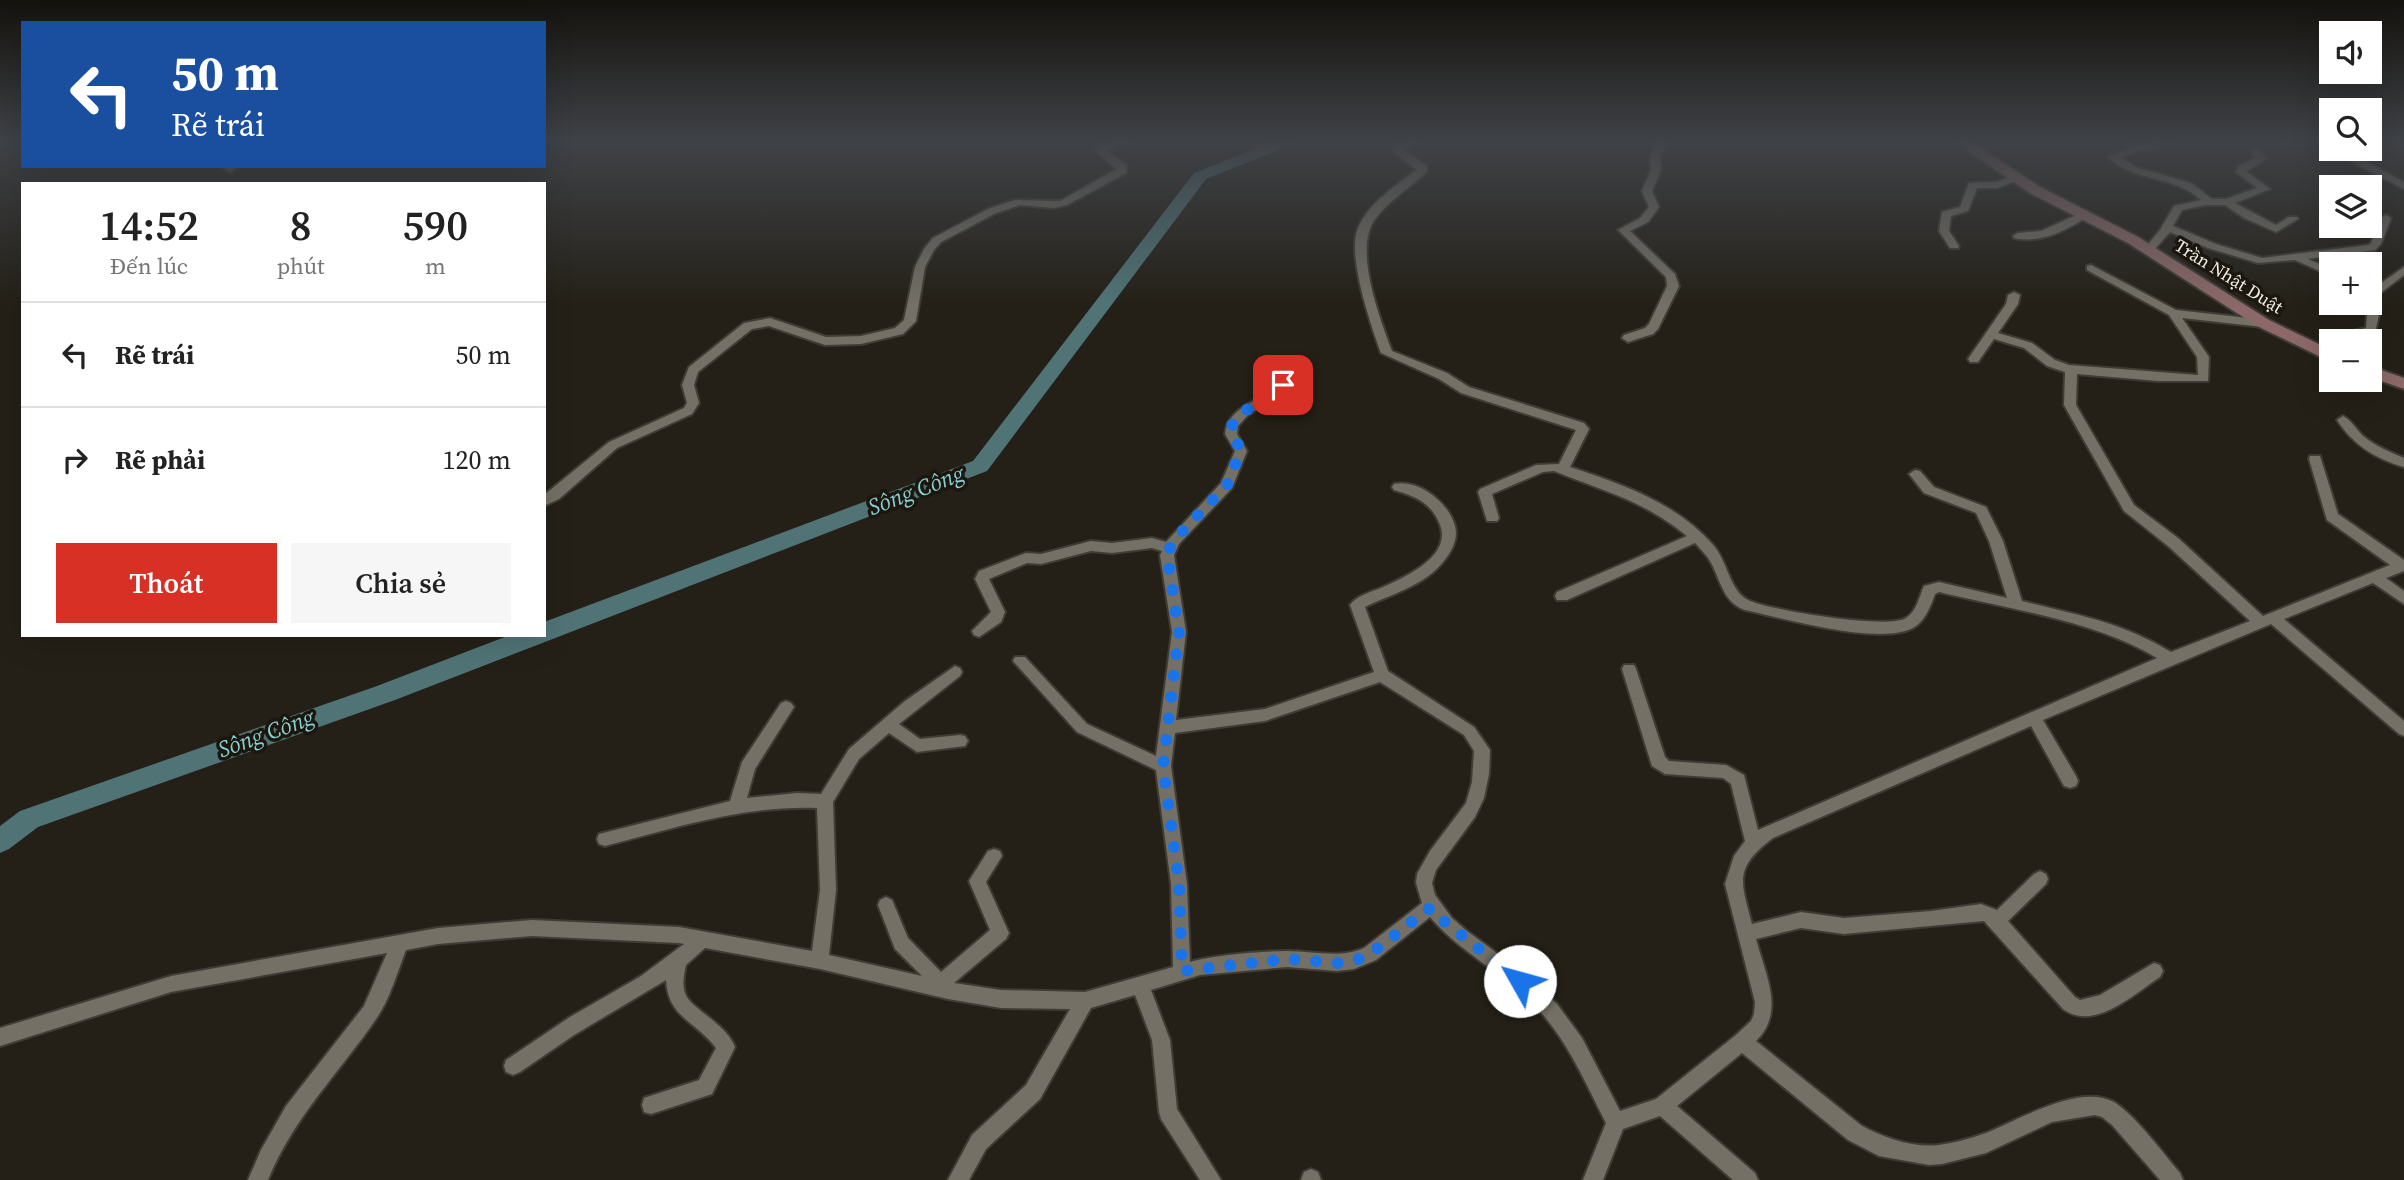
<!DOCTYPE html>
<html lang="vi">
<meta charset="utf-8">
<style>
body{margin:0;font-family:"Source Serif 4",serif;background:#f6f6f6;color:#222;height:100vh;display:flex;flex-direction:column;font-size:26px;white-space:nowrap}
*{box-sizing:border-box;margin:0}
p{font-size:23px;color:#767676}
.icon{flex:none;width:38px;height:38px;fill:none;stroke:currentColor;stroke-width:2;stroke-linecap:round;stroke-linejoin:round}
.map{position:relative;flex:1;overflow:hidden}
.details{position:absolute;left:21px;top:182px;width:525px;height:455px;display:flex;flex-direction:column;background:#fff;border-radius:0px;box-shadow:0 7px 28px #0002}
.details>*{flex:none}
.banner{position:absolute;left:21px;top:21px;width:525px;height:147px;border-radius:0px;box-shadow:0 7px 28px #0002;background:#1a4fa0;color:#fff;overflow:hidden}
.controls{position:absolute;left:2319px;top:21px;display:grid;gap:14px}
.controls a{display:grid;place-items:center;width:63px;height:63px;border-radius:0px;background:#fff;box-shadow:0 7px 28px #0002;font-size:35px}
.pin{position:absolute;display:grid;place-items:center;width:60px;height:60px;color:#fff;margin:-30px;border-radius:14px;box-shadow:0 4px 10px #0006}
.me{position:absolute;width:77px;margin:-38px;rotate:308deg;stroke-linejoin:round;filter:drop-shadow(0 0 5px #0008)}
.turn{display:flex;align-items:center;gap:24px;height:147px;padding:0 35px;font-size:32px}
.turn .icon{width:91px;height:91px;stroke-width:2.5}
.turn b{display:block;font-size:49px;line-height:60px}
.eta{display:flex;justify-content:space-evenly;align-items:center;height:119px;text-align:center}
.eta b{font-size:42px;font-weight:600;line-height:49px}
.action{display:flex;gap:14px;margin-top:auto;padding:14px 35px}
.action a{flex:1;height:80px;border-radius:0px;background:#d93025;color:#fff;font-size:28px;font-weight:600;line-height:80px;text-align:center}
.action a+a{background:#f6f6f6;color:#222}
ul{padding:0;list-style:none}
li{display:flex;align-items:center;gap:21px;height:105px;padding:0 35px;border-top:2px solid #e0e0e0}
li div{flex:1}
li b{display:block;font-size:26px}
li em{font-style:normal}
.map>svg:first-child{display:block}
</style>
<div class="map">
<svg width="2404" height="1180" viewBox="0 0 2404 1180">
<rect width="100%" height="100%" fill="#242017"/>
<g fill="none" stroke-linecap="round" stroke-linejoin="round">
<polygon fill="#507476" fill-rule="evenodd" points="1272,142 1293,142 1291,145 1206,179 987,471 395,700 38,827 9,849 0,853 0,826 20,811 377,686 510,635 544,635 544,622 973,461 1194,173"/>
<defs>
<g id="street">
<polygon points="1113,142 1127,142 1106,151 1127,165 1126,173 1067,205 1054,208 1020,205 996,213 941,242 934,250 925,267 916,321 903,334 861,344 825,345 769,326 752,329 698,372 694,385 699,403 692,414 617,448 559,499 544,506 544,495 609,442 684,408 687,403 682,385 689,367 744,323 770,318 826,337 861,336 895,328 904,320 915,267 924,249 933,238 988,209 1015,200 1060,201 1117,169 1095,151 1100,146"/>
<path d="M1405,142H1417L1404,150L1427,166V171C1410,188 1389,200 1375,219C1353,249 1380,319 1392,351L1447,373L1469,387L1584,423L1589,429L1570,467C1622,484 1677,503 1714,546C1727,561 1730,591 1748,600C1768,610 1888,630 1906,618C1917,611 1919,597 1924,586L1939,582L2007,598L1989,541L1976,513L1924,493L1909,474L1915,470L1920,471L1934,487L1986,507L2003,541L2022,601C2078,615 2121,622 2171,652L2250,621L2168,546L2124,511L2064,405L2065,372L2047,366L2024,348L1994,339L1978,362H1970L1968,359L2006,304L2008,295L2014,292L2020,295L2018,304L1998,333L2032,343L2055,360L2069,365L2198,375L2197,357L2169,315L2087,270V266L2091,265L2176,310L2267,320V326L2263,327L2182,318L2209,357L2208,381H2158L2077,374L2076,405L2134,505L2178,538L2263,616L2390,565L2327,520L2309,459L2310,456H2320L2338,514L2404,560V571L2386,578L2404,591V604L2373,583L2284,619L2404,721V736L2399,734L2271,624L2043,720L2076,776L2078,781L2076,786L2070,788L2064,786L2031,726L1773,838C1733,868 1741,882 1752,924L1801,912L1844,918L1931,911L1981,904L1997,910L2034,874L2040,871L2046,874L2048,879L2046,884L2008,921L2075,997L2080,1000L2100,995L2154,963L2160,965L2163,971L2160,977C2134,994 2094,1032 2063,1009L1984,921L1844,934L1801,928L1756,939C1765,974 1786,1012 1756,1041L1862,1126C1884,1138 1914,1148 1939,1145C1954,1143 1972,1138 1986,1133C2019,1120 2079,1083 2114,1102C2135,1115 2163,1153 2180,1173L2183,1180H2160L2112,1125L2102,1117L2095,1115L2052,1122L1986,1153L1942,1164L1929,1165L1879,1156L1848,1140L1742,1053L1677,1106L1755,1173L1758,1180H1733L1660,1116L1623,1129L1603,1180H1583L1606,1123C1584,1080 1565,1034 1529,1000C1498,970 1459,951 1430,917L1376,960L1354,969L1337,971L1287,967L1200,975L1151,990L1170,1040L1177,1109L1221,1180H1200L1161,1119L1159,1112L1152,1040L1135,995L1091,1008L1040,1099L986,1149L969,1180H948L972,1135L1026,1085L1070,1009L1001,1008L948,999L820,969L705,948L686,965C684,974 682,984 685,993C690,1009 725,1022 735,1047L712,1094L651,1114L644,1112L642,1105L644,1098L699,1080L716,1048C696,1021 668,1018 666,980L574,1035L520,1072L513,1075L506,1072L504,1066L506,1060L570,1017L641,976L684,944L679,943L532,936L438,944L406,950C397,973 390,999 376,1019C339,1073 293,1118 268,1180H248L261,1150L286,1106L364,1006L387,953L171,992L0,1046V1028L171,976L438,928L532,920L679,927L812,951L820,890L817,808C744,805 675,828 605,846L599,844L597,839L599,834L730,801L742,762L781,703L786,701L791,703L794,707L755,769L747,798L797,793L821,794L849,749L905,701L955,666L960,668L962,672L960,676L899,724L920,739L960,735L965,736L968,741L965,746L917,752L889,733L859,759L833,802L836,890L829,955L922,976L895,949L878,905L880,900L886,897L892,900L908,938L941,972L990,930L969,881L988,851L994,849L1000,851L1002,856L986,882L1009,933L1006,939L954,983L1001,990L1085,992L1173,967L1171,884L1156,770L1077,732L1013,661L1015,657H1025L1087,724L1156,756L1172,632L1160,555L1162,551L1152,548L1112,553L1091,551L1041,564L1027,563L989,579L1005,612L1001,622L979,637L974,635L972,631L991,612L975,579L979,571L1026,553L1041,554L1091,541L1112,543L1152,538L1166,542L1221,483L1235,451L1225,434C1228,406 1259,403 1275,386C1278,382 1281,376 1284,371L1288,370L1294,374L1283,392L1248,415L1238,426L1237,434L1247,451L1232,488L1179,544L1174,555L1186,632L1176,720L1265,709L1374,672L1350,605C1357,595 1372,592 1383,587C1406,577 1452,556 1440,525C1432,503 1415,496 1394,490L1392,487L1394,484C1420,478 1455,507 1456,533C1456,543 1450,554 1443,562C1424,586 1391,594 1365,607L1388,671L1474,727L1490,750L1489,774L1484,798L1475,817L1436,870L1432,883L1435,895L1452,918L1467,931L1524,973L1557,1004L1582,1038L1620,1111L1656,1099L1736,1035L1751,1021L1754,1014L1755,1002L1725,884L1734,856L1745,841L1731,784L1723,778L1665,774L1652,766L1622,669L1624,665H1634L1636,669L1665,757L1669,761L1726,765L1744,775L1758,830L2157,658C2096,621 2009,609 1939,592L1935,594C1931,605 1926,619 1916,626C1885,648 1782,618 1745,610C1723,603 1720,578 1710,561C1706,554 1700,549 1695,543L1567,600H1557L1555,596L1557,592L1687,536C1641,499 1605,492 1554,471L1543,472L1492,494L1499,518L1497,521H1487L1478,492L1480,489L1536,465L1559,464L1576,430L1461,393L1439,379L1381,353C1371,326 1348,258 1357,231C1366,205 1396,185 1417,170L1392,150ZM1380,682L1464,735L1474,751L1472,782L1466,803L1430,851L1417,874L1416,883L1422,903L1364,948C1339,959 1314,951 1288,951C1264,951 1213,955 1190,962L1187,884L1171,766L1175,733L1265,721Z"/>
<polygon points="1658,142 1668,142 1660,156 1661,170 1652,191 1659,207 1648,222 1630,231 1675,274 1679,286 1658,329 1653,334 1628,342 1622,338 1624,335 1645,328 1649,324 1667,286 1666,277 1618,230 1640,218 1649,207 1642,191 1651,170 1650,156"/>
<path d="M2159,142L2168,144L2163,147L2138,151L2120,158L2138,168L2191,183L2212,199H2226L2257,188L2236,172L2238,166L2255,158L2250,150L2252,148H2258L2266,159L2246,171L2270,189L2235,203L2276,225L2289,217H2297L2298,219L2276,232L2244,218L2225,205H2206L2182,210L2173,226L2216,244L2262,258L2368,245L2371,243L2381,218L2386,215L2391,218L2381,244L2375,250L2308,259L2331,269V276L2295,260L2258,263L2208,248L2170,232L2153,251H2145L2144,249L2160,230L2174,206L2201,200C2175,175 2133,182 2108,157L2133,146Z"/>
<polygon points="2340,149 2350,149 2356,156 2404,182 2404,189 2348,160"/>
<polygon points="220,166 233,166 235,169 230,172"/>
<polygon points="2015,175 2019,176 2019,180 1997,188 1977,188 1968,211 1951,216 1949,231 1959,246 1958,248 1950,248 1939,231 1942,212 1960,207 1969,183 1996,182"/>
<path d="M2085,211L2089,212V216C2066,230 2042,244 2014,238L2013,236L2018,233L2041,231Z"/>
<polygon points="2404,267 2404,275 2374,298 2370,299 2370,291"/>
<polygon points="2370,301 2379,315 2375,333 2349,341 2337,341 2344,333 2366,328 2367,315 2360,303 2370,303"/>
<path d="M2343,416C2351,420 2356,429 2363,436C2375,446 2390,452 2404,458V467C2376,459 2353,445 2337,420Z"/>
<polygon points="1311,1169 1318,1172 1321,1180 1301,1180 1304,1172"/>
</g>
<g id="secondary">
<polygon points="1955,142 1971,142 2040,187 2138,237 2269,320 2331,350 2331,362 2257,326 2128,243 2030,193"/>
<polygon points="2370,366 2404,378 2404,389 2370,377"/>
</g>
</defs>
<use href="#street" stroke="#3f3c35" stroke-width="4"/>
<use href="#secondary" stroke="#3f3c35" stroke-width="4"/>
<use href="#street" fill="#747065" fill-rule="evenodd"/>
<use href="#secondary" fill="#8c6968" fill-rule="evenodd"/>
</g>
<linearGradient id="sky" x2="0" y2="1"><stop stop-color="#14120d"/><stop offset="0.46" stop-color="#3f4247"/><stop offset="1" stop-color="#3f4247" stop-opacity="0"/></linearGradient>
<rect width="2404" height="307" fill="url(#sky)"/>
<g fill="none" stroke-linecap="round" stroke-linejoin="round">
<path stroke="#1a73e8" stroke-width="12" stroke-dasharray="0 21.6" d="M1283,385C1272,396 1231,414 1231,430C1230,436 1239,444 1241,450L1227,485L1173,541L1167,555L1179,632L1163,766L1179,884L1182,971L1287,959L1337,963L1354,961L1370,954L1430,908L1441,919L1520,981"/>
</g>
<g text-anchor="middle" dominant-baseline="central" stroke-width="7" stroke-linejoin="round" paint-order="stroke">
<g font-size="18" fill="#f0ede7" stroke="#1b170e">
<text transform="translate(2229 276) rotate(32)">Trần Nhật Duật</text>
</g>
<g font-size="23" font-style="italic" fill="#88ced2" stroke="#1b170e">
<text transform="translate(916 490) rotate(-21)">Sông Công</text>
<text transform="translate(266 733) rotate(-20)">Sông Công</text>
</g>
</g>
</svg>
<div class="controls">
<a><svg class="icon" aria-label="sound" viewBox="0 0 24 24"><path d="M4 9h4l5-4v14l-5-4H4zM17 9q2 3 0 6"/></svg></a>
<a><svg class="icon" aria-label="search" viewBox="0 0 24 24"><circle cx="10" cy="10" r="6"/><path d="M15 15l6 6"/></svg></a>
<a><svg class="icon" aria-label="layers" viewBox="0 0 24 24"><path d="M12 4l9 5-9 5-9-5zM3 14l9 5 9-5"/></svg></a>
<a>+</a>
<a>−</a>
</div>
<div class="pin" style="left:1283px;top:385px;background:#d93025"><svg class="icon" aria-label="arrive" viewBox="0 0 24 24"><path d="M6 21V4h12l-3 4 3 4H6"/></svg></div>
<svg class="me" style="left:1520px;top:981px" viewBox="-20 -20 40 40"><circle r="19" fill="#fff"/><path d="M0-13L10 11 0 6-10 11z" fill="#1a73e8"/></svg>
<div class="banner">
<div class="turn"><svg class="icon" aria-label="left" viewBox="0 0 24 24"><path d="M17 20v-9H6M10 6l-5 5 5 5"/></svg><div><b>50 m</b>Rẽ trái</div></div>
</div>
<section class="details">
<div class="eta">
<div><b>14:52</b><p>Đến lúc</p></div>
<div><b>8</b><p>phút</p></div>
<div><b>590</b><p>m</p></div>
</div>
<ul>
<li><svg class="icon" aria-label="left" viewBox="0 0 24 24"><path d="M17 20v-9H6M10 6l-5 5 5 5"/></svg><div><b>Rẽ trái</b></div><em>50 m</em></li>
<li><svg class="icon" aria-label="right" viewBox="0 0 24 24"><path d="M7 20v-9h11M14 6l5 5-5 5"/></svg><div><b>Rẽ phải</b></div><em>120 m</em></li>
</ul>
<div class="action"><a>Thoát</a><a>Chia sẻ</a></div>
</section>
</div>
